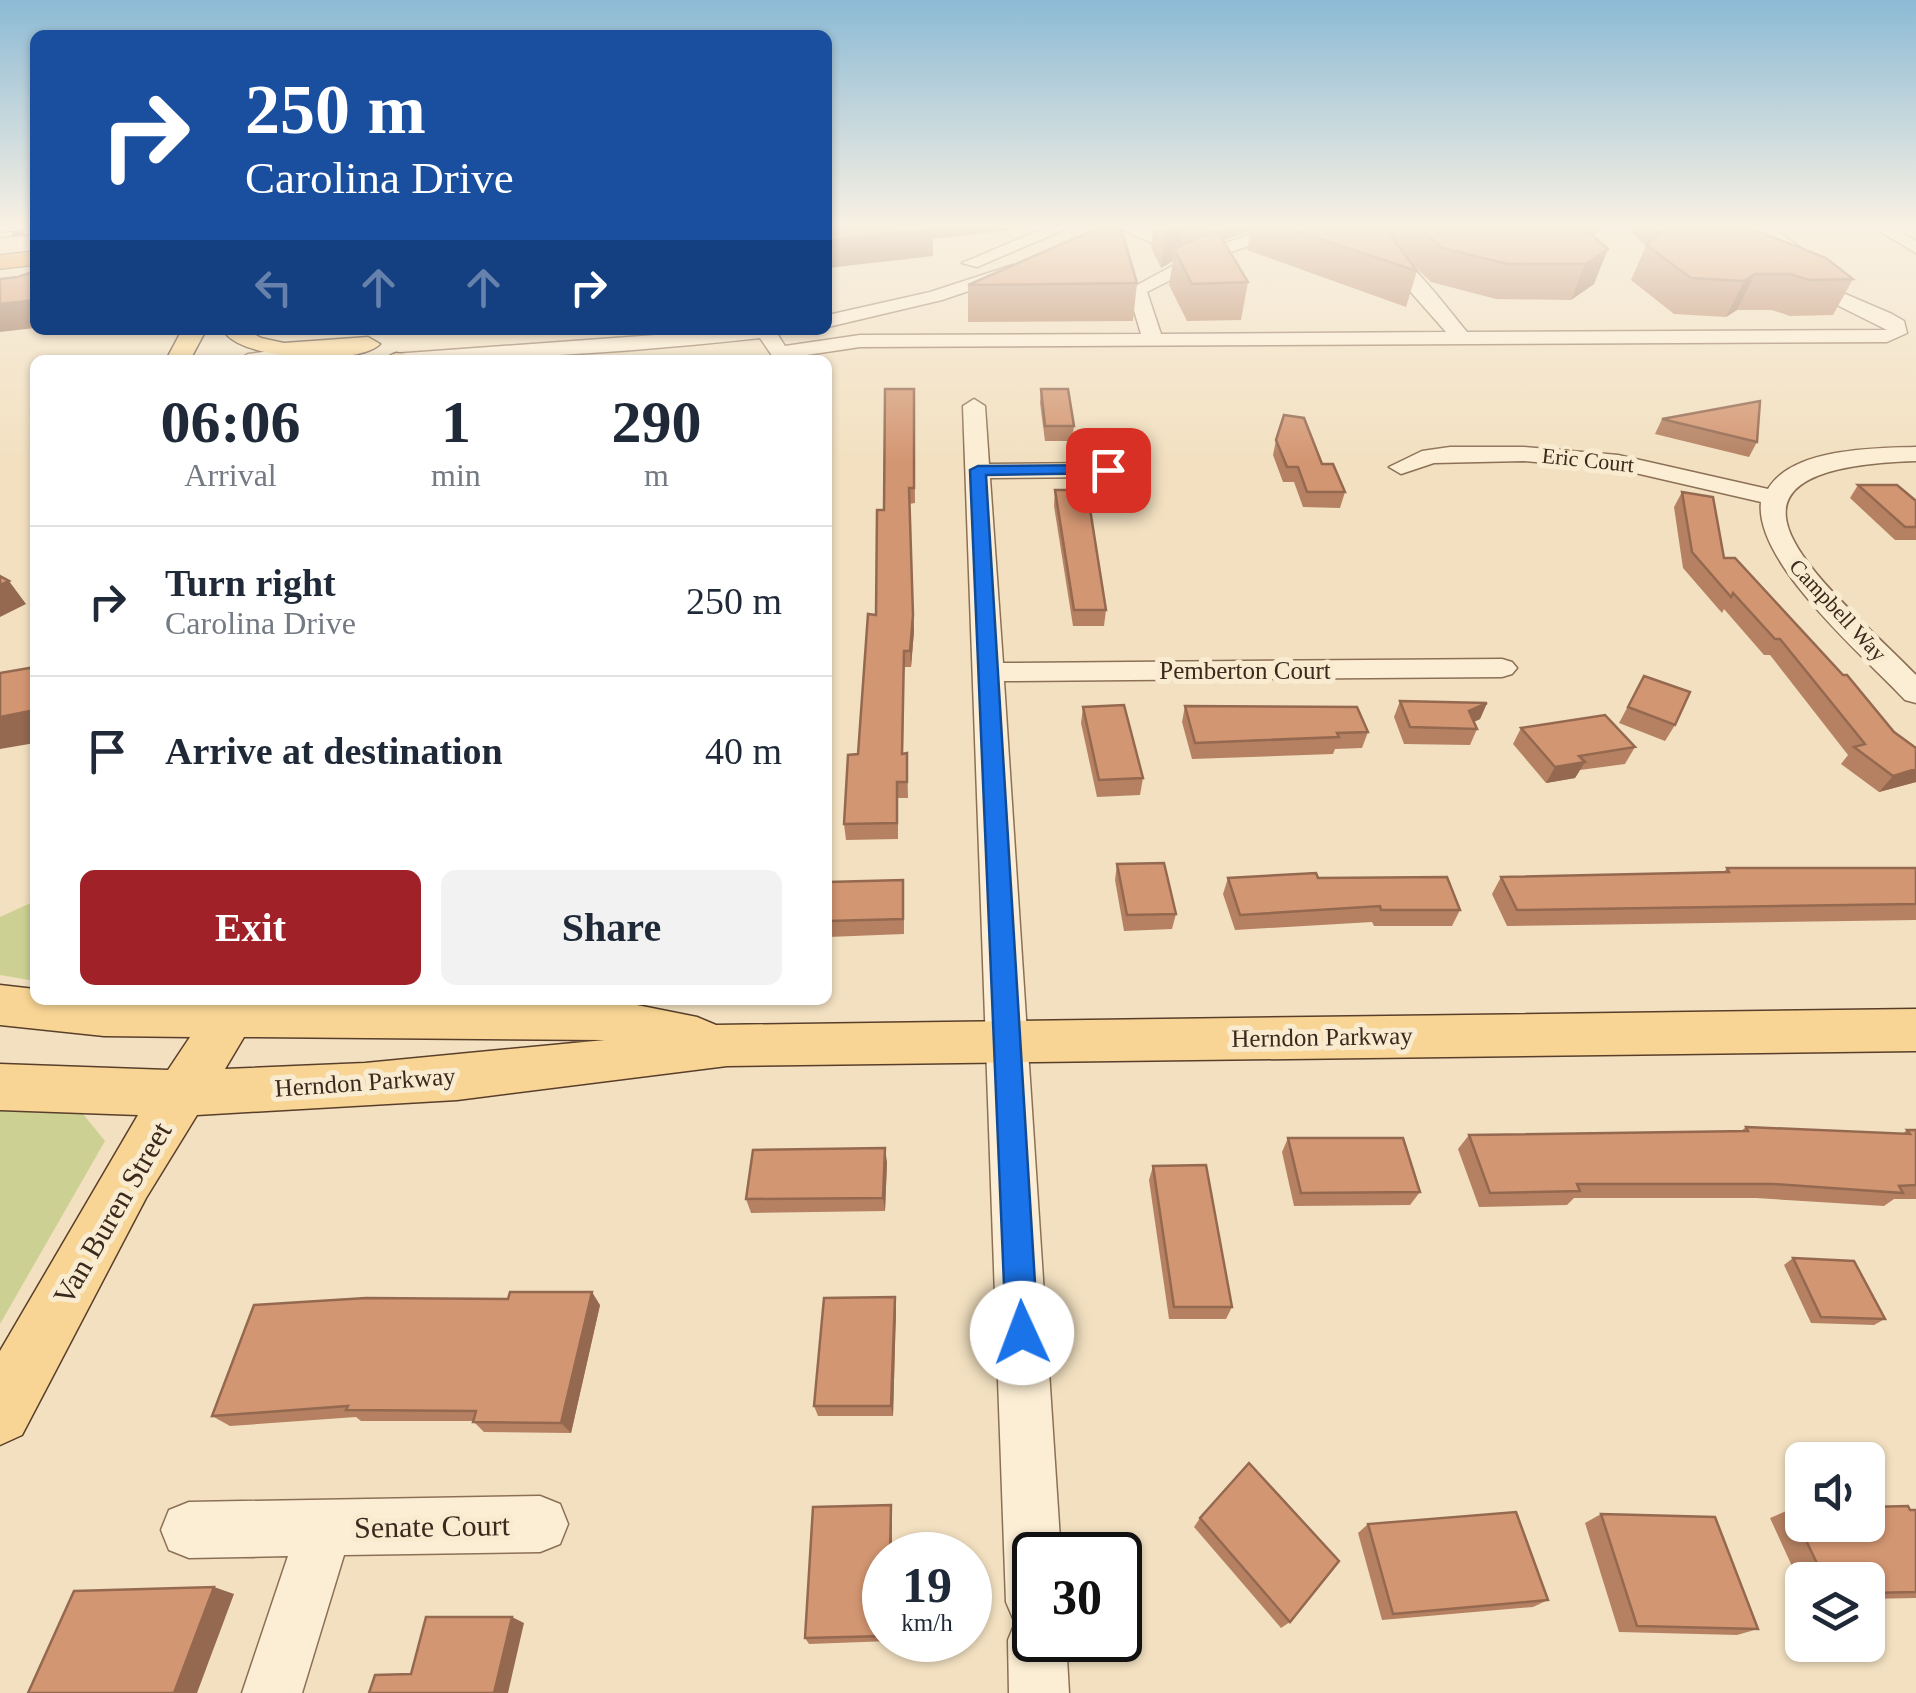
<!DOCTYPE html>
<style>
body{margin:0;font-family:Georgia,serif;background:#f2f2f3;color:#1f2937;height:100vh;display:flex;flex-direction:column;font-size:38px;white-space:nowrap}
*{box-sizing:border-box;margin:0}
p{font-size:32px;color:#747a83}
.icon{flex:none;width:55px;height:55px;fill:none;stroke:currentColor;stroke-width:2;stroke-linecap:round;stroke-linejoin:round}
.map{position:relative;flex:1;overflow:hidden}
.details{position:absolute;left:30px;top:355px;width:802px;height:650px;display:flex;flex-direction:column;background:#fff;border-radius:15px;box-shadow:0 2px 8px #0004}
.details>*{flex:none}
.banner{position:absolute;left:30px;top:30px;width:802px;height:305px;border-radius:15px;box-shadow:0 2px 8px #0004;background:#1a4fa0;color:#fff;overflow:hidden}
.controls{position:absolute;left:1785px;top:1442px;display:grid;gap:20px}
.controls a{display:grid;place-items:center;width:100px;height:100px;border-radius:15px;background:#fff;box-shadow:0 2px 8px #0004;font-size:50px}
.speed{position:absolute;left:862px;top:1532px;display:flex;gap:20px;font-size:50px;font-weight:700;text-align:center}
.speed>*{display:grid;place-content:center;width:130px;height:130px;border-radius:50%;background:#fff;box-shadow:0 2px 8px #0004;line-height:1}
.speed small{font-size:25px;font-weight:400}
.speed .limit{border:5px solid #111;border-radius:15px;background:#fff;color:#111}
.pin{position:absolute;display:grid;place-items:center;width:85px;height:85px;color:#fff;margin:-42px;border-radius:20px;box-shadow:0 5px 15px #0006}
.me{position:absolute;width:110px;margin:-55px;rotate:358deg;stroke-linejoin:round;filter:drop-shadow(0 0 8px #0008)}
.turn{display:flex;align-items:center;gap:35px;height:210px;padding:0 50px;font-size:45px}
.turn .icon{width:130px;height:130px;stroke-width:2.5}
.turn b{display:block;font-size:70px;line-height:85px}
.lanes{display:flex;align-items:center;height:95px;padding:0 50px;background:#0003;justify-content:center;gap:50px;direction:ltr}
.lanes .off{opacity:.35}
.eta{display:flex;justify-content:space-evenly;align-items:center;height:170px;text-align:center}
.eta b{font-size:60px;font-weight:600;line-height:70px}
.button{display:flex;gap:20px;margin-top:auto;padding:20px 50px}
.button a{flex:1;height:115px;border-radius:15px;background:#a02127;color:#fff;font-size:40px;font-weight:600;line-height:115px;text-align:center}
.button a+a{background:#f2f2f3;color:#1f2937}
ul{padding:0;list-style:none}
li{display:flex;align-items:center;gap:30px;height:150px;padding:0 50px;border-top:2px solid #e0e1e3}
li div{flex:1}
li b{display:block;font-size:38px}
li em{font-style:normal}
.map>svg:first-child{display:block}
</style>
<div class="map">
<svg width="1916" height="1693" viewBox="0 0 1916 1693">
<rect width="100%" height="100%" fill="#f2e0c0"/>
<g fill="#ccd193">
<polygon points="35,901 35,981 0,975 0,917"/>
<polygon points="0,1110 83,1114 105,1141 0,1324"/>
</g>
<g fill="none" stroke-linecap="round" stroke-linejoin="round">
<defs>
<g id="minor">
<polygon points="1052,225 1075,225 977,267 962,263"/>
<path d="M1111,225H1134L1202,251L1279,225H1303L1208,261L1147,292L1161,334L1446,332L1387,265L1335,225C1389,225 1435,294 1467,332L1887,330L1795,284L1792,280L1801,275L1892,314L1904,321L1907,333L1887,342L860,347L780,359L773,357L760,338C634,352 509,360 383,360L393,354L724,330H785L778,335L785,346L860,335L1141,334L1128,290L1187,258Z"/>
<polygon points="1757,225 1774,225 1774,229 1825,265 1810,269 1762,237"/>
<polygon points="1869,225 1889,225 1916,241 1916,253"/>
<polygon points="1013,265 1022,270 1019,274 942,300 828,327 828,315 930,292"/>
<polygon points="329,343 336,345 336,353 293,360 238,360 248,354"/>
<polygon points="974,399 985,406 989,464 1108,463 1120,470 1108,477 990,478 1003,663 1502,659 1512,662 1517,668 1512,674 1502,677 1004,681 1061,1555 1035,1555 1035,1640 1066,1640 1069,1693 1009,1693 1008,1640 1015,1623 1006,1602 963,406"/>
<path d="M1450,447H1524L1618,455L1768,489C1792,448 1874,448 1916,447V461C1673,468 1828,585 1916,675V703L1905,700C1864,656 1754,563 1761,502L1618,469L1524,461L1434,463L1401,474L1389,467L1422,451Z"/>
<polygon points="540,1496 560,1504 568,1524 560,1544 540,1552 344,1555 302,1693 242,1693 288,1556 189,1558 169,1550 161,1530 169,1510 189,1502"/>
</g>
<g id="major">
<polygon points="182,330 206,330 190,360 166,360"/>
<path d="M231,330H247L261,338L284,343L368,337L380,344C359,366 249,360 227,335Z"/>
<polygon points="396,353 408,355 411,360 384,360"/>
<path d="M0,985L35,989V1000H612L697,1017L716,1025L1916,1009V1051L727,1066L457,1100L197,1115L146,1198L22,1435L0,1445V1351L138,1115L0,1110V1064L168,1070L190,1037L104,1036L0,1025ZM244,1037L604,1040H605L365,1063L225,1069Z"/>
</g>
<polygon id="highway" points="35,251 35,265 0,269 0,255"/>
</defs>
<use href="#minor" stroke="#8c7056" stroke-width="3"/>
<use href="#major" stroke="#593f2b" stroke-width="3"/>
<use href="#highway" stroke="#593f2b" stroke-width="2"/>
<use href="#minor" fill="#fceed4" fill-rule="evenodd"/>
<use href="#major" fill="#f8d594" fill-rule="evenodd"/>
<use href="#highway" fill="#e99b49" fill-rule="evenodd"/>
<defs>
<polyline id="rail" points="0,235 35,232"/>
</defs>
<use href="#rail" stroke="#3a291c" stroke-width="6"/>
<use href="#rail" stroke="#f8ebd0" stroke-width="4" stroke-dasharray="12" stroke-linecap="butt"/>
</g>
<g fill="#b58162">
<polygon points="1154,225 1603,225 1593,236 1594,284 1571,300 1496,299 1431,282 1407,259 1417,271 1406,307 1247,250 1251,231 1223,240 1248,282 1241,320 1187,321 1169,285 1173,261 1161,268 1151,247"/>
<polygon points="1624,225 1742,225 1853,279 1833,315 1790,316 1772,310 1737,310 1726,317 1674,314 1631,280 1646,246"/>
<polygon points="1137,283 1133,321 968,322 968,285"/>
<polygon points="914,389 915,503 909,504 914,631 911,667 904,667 903,754 907,753 908,798 898,798 898,839 846,840 844,824 858,754 876,615 884,510"/>
<polygon points="1041,389 1074,426 1072,441 1045,441 1040,403"/>
<polygon points="1662,419 1757,442 1749,457 1655,434"/>
<polygon points="1276,440 1322,464 1345,492 1340,508 1303,507 1294,482 1283,482 1273,455"/>
<polygon points="1858,485 1916,501 1916,540 1895,540 1850,498"/>
<polygon points="1055,490 1106,610 1104,626 1073,626 1054,506"/>
<polygon points="1682,492 1724,558 1916,782 1879,792 1841,764 1848,755 1770,655 1764,655 1724,609 1722,613 1683,568 1674,507"/>
<polygon points="1644,676 1675,725 1665,741 1619,723"/>
<polygon points="1400,701 1487,703 1480,719 1474,722 1477,729 1470,745 1404,744 1394,717"/>
<polygon points="1185,706 1368,732 1362,748 1335,749 1333,754 1192,759 1182,722"/>
<polygon points="1083,707 1143,778 1140,795 1097,797 1081,723"/>
<polygon points="1521,728 1635,747 1625,764 1580,770 1575,778 1546,783 1513,744"/>
<polygon points="1117,864 1176,914 1172,929 1124,931 1115,880"/>
<polygon points="1727,868 1916,868 1916,920 1507,926 1492,894 1501,877 1724,872"/>
<polygon points="1228,878 1318,878 1460,910 1452,926 1374,926 1372,922 1235,930 1223,894"/>
<polygon points="828,882 904,896 904,934 828,937"/>
<polygon points="1746,1127 1902,1134 1907,1130 1916,1130 1916,1199 1894,1199 1884,1206 1756,1198 1574,1198 1567,1205 1479,1207 1458,1149 1469,1135 1741,1131"/>
<polygon points="1288,1138 1420,1192 1410,1205 1294,1206 1282,1152"/>
<polygon points="887,1162 885,1211 751,1213 746,1199"/>
<polygon points="1153,1166 1232,1307 1226,1319 1169,1319 1149,1180"/>
<polygon points="1793,1258 1885,1319 1874,1325 1811,1323 1784,1265"/>
<polygon points="600,1305 571,1433 484,1432 473,1421 361,1421 356,1417 230,1426 212,1416"/>
<polygon points="896,1309 893,1416 818,1416 814,1406"/>
<polygon points="1791,1509 1916,1510 1916,1598 1868,1599 1868,1580 1802,1580 1802,1588 1770,1518"/>
<polygon points="892,1514 892,1555 885,1555 885,1640 890,1640 890,1641 809,1644 805,1638"/>
<polygon points="1601,1514 1758,1629 1737,1635 1619,1632 1585,1523"/>
<polygon points="1200,1518 1290,1622 1281,1628 1194,1527"/>
<polygon points="1368,1524 1548,1600 1533,1607 1382,1620 1358,1533"/>
</g>
<g fill="#946950">
<polygon points="920,225 1013,225 1012,230 933,239 933,256 828,268 828,240"/>
<polygon points="1179,225 1184,225 1179,258 1174,249 1173,261 1161,268 1166,232"/>
<polygon points="1223,225 1252,225 1251,231 1221,241"/>
<polygon points="1558,225 1603,225 1593,237"/>
<polygon points="1608,249 1594,284 1571,300 1585,264"/>
<polygon points="1755,274 1737,310 1726,317 1744,281"/>
<polygon points="35,300 35,328 0,332 0,304"/>
<polygon points="9,581 26,604 0,617 0,585"/>
<polygon points="913,615 914,631 911,667 910,651"/>
<polygon points="1487,703 1480,719 1462,727 1469,711"/>
<polygon points="35,710 35,743 0,749 0,717"/>
<polygon points="1585,762 1575,778 1546,783 1555,767"/>
<polygon points="1916,769 1916,782 1879,792 1893,776"/>
<polygon points="885,1148 887,1162 885,1211 883,1198"/>
<polygon points="592,1292 600,1305 571,1433 561,1423"/>
<polygon points="895,1297 896,1309 893,1416 891,1406"/>
<polygon points="891,1505 892,1514 892,1555 890,1555"/>
<polygon points="214,1587 234,1594 197,1693 174,1693"/>
<polygon points="512,1617 524,1623 508,1693 494,1693"/>
</g>
<g fill="#d39672" stroke="#946950" stroke-width="2.5">
<polygon points="828,225 929,225 932,229 828,240"/>
<polygon points="1105,225 1120,225 1137,283 968,285"/>
<polygon points="1162,225 1179,225 1166,232"/>
<polygon points="1278,225 1382,225 1397,237 1390,235 1417,271"/>
<polygon points="1417,225 1581,225 1608,249 1585,264 1508,264 1442,248"/>
<polygon points="1669,225 1742,225 1826,258 1853,279 1809,280 1790,274 1755,274 1744,281 1691,278 1646,245"/>
<polygon points="1216,229 1248,282 1192,284 1174,249"/>
<polygon points="35,271 35,300 0,304 0,279 18,277"/>
<polygon points="885,389 914,389 914,488 909,488 913,615 910,651 904,651 902,754 907,753 907,782 897,782 897,823 844,824 848,755 858,754 868,614 876,615 877,510 884,510"/>
<polygon points="1041,389 1068,389 1074,426 1045,426"/>
<polygon points="1760,401 1757,442 1662,419"/>
<polygon points="1284,415 1304,418 1322,464 1333,464 1345,492 1307,492 1298,467 1287,467 1276,440"/>
<polygon points="1858,485 1897,485 1916,501 1916,527 1905,527"/>
<polygon points="1055,490 1087,490 1106,610 1074,610"/>
<polygon points="1682,492 1713,497 1724,558 1735,558 1843,675 1847,675 1894,732 1916,748 1916,769 1893,776 1854,747 1865,744 1780,639 1775,639 1733,593 1731,597 1692,552"/>
<polygon points="0,576 9,581 0,585"/>
<polygon points="35,667 35,710 0,717 0,673"/>
<polygon points="1644,676 1690,692 1675,725 1628,707"/>
<polygon points="1400,701 1487,703 1469,711 1477,729 1410,727"/>
<polygon points="1124,705 1143,778 1099,780 1083,707"/>
<polygon points="1185,706 1357,707 1368,732 1337,733 1339,737 1195,743"/>
<polygon points="1605,715 1635,747 1579,756 1585,762 1555,767 1521,728"/>
<polygon points="1164,863 1176,914 1127,915 1117,864"/>
<polygon points="1727,868 1916,868 1916,904 1517,910 1501,877 1729,872"/>
<polygon points="1316,873 1318,878 1447,877 1460,910 1381,910 1380,906 1240,915 1228,878"/>
<polygon points="903,880 903,919 828,921 828,882"/>
<polygon points="1746,1127 1910,1134 1907,1130 1916,1130 1916,1185 1899,1186 1903,1193 1773,1184 1577,1184 1580,1191 1490,1193 1469,1135 1748,1131"/>
<polygon points="1288,1138 1403,1138 1420,1192 1301,1193"/>
<polygon points="885,1148 883,1198 746,1199 753,1150"/>
<polygon points="1206,1165 1232,1307 1174,1307 1153,1166"/>
<polygon points="1793,1258 1854,1261 1885,1319 1821,1317"/>
<polygon points="510,1292 592,1292 561,1423 473,1422 476,1411 346,1410 348,1406 212,1416 254,1305 366,1298 508,1299"/>
<polygon points="895,1297 891,1406 814,1406 824,1298"/>
<polygon points="1249,1463 1339,1561 1290,1622 1200,1518"/>
<polygon points="891,1505 890,1555 885,1555 885,1636 805,1638 813,1507"/>
<polygon points="1908,1506 1910,1510 1916,1510 1916,1592 1868,1593 1868,1580 1825,1580 1791,1509 1802,1509 1802,1525 1868,1525 1868,1507"/>
<polygon points="1516,1512 1548,1600 1393,1614 1368,1524"/>
<polygon points="1601,1514 1715,1517 1758,1629 1637,1626"/>
<polygon points="214,1587 174,1693 28,1693 74,1591"/>
<polygon points="426,1617 512,1617 494,1693 369,1693 375,1675 411,1674"/>
</g>
<linearGradient id="sky" x2="0" y2="1"><stop stop-color="#8cbad5"/><stop offset="0.49" stop-color="#f9f1e3"/><stop offset="1" stop-color="#f9f1e3" stop-opacity="0"/></linearGradient>
<rect width="1916" height="462" fill="url(#sky)"/>
<polygon fill="#1a73e8" stroke="#114b97" stroke-width="2.5" points="1108,465 1113,466 1113,473 986,475 1038,1333 1033,1344 1022,1349 1011,1344 1006,1333 970,470 978,466"/>
<g text-anchor="middle" dominant-baseline="central" stroke-width="10" stroke-linejoin="round" paint-order="stroke">
<g font-size="22" fill="#3a291c" stroke="#f8ebd0">
<text transform="translate(1588 460) rotate(6)">Eric Court</text>
<text transform="translate(1838 610) rotate(47)">Campbell Way</text>
</g>
<g font-size="25" fill="#3a291c" stroke="#f8ebd0">
<text x="1245" y="670">Pemberton Court</text>
<text transform="translate(1322 1037) rotate(-1)">Herndon Parkway</text>
<text transform="translate(365 1082) rotate(-4)">Herndon Parkway</text>
</g>
<g font-size="30" fill="#3a291c" stroke="#f8ebd0">
<text transform="translate(112 1213) rotate(-60)">Van Buren Street</text>
<text transform="translate(432 1526) rotate(-1)">Senate Court</text>
</g>
</g>
</svg>
<div class="controls">
<a><svg class="icon" aria-label="sound" viewBox="0 0 24 24"><path d="M4 9h4l5-4v14l-5-4H4zM17 9q2 3 0 6"/></svg></a>
<a><svg class="icon" aria-label="layers" viewBox="0 0 24 24"><path d="M12 4l9 5-9 5-9-5zM3 14l9 5 9-5"/></svg></a>
</div>
<div class="speed"><div>19<small>km/h</small></div><div class="limit">30</div></div>
<div class="pin" style="left:1108px;top:470px;background:#d93025"><svg class="icon" aria-label="arrive" viewBox="0 0 24 24"><path d="M6 21V4h12l-3 4 3 4H6"/></svg></div>
<svg class="me" style="left:1022px;top:1333px" viewBox="-20 -20 40 40"><circle r="19" fill="#fff"/><path d="M0-13L10 11 0 6-10 11z" fill="#1a73e8"/></svg>
<div class="banner">
<div class="turn"><svg class="icon" aria-label="right" viewBox="0 0 24 24"><path d="M7 20v-9h11M14 6l5 5-5 5"/></svg><div><b>250 m</b>Carolina Drive</div></div>
<div class="lanes"><svg class="icon off" aria-label="left" viewBox="0 0 24 24"><path d="M17 20v-9H6M10 6l-5 5 5 5"/></svg><svg class="icon off" aria-label="ahead" viewBox="0 0 24 24"><path d="M12 20V5M6 11l6-6 6 6"/></svg><svg class="icon off" aria-label="ahead" viewBox="0 0 24 24"><path d="M12 20V5M6 11l6-6 6 6"/></svg><svg class="icon" aria-label="right" viewBox="0 0 24 24"><path d="M7 20v-9h11M14 6l5 5-5 5"/></svg></div>
</div>
<section class="details">
<div class="eta">
<div><b>06:06</b><p>Arrival</p></div>
<div><b>1</b><p>min</p></div>
<div><b>290</b><p>m</p></div>
</div>
<ul>
<li><svg class="icon" aria-label="right" viewBox="0 0 24 24"><path d="M7 20v-9h11M14 6l5 5-5 5"/></svg><div><b>Turn right</b><p>Carolina Drive</p></div><em>250 m</em></li>
<li><svg class="icon" aria-label="arrive" viewBox="0 0 24 24"><path d="M6 21V4h12l-3 4 3 4H6"/></svg><div><b>Arrive at destination</b></div><em>40 m</em></li>
</ul>
<div class="button"><a>Exit</a><a>Share</a></div>
</section>
</div>
